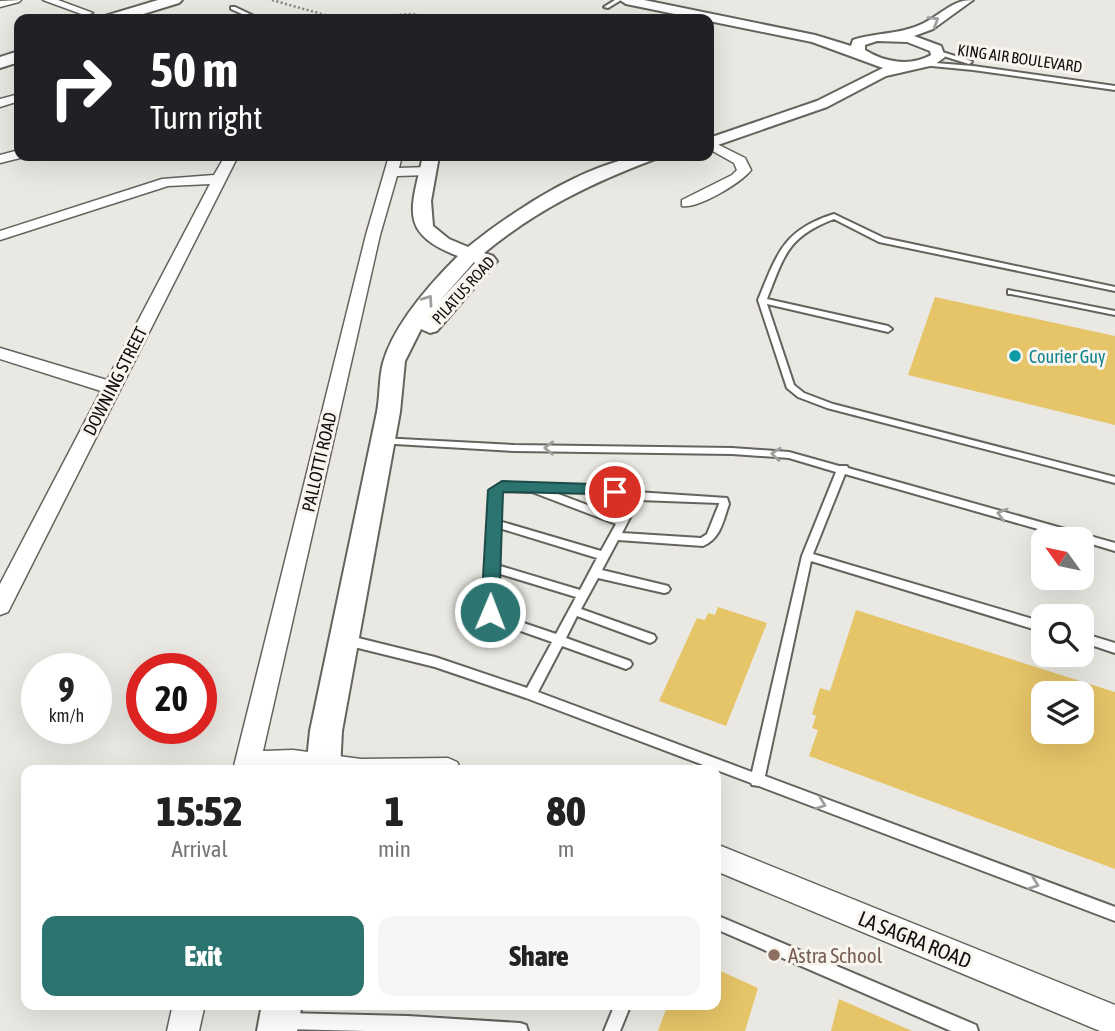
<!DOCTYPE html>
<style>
body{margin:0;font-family:"Asap Condensed",sans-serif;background:#f6f6f6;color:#222;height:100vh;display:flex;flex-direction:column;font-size:26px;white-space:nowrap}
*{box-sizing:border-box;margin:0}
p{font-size:23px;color:#767676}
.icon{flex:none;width:38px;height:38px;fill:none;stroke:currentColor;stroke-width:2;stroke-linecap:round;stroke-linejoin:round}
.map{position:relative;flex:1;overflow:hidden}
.side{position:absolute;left:21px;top:765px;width:700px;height:245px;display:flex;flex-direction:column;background:#fff;border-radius:14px;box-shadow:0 7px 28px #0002}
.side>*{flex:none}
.banner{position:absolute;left:14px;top:14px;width:700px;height:147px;border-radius:14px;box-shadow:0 7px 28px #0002;background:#202124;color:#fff;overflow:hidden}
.needle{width:46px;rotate:303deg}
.fabs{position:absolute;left:1031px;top:527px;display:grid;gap:14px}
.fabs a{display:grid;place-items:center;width:63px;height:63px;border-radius:14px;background:#fff;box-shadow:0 7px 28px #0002;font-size:35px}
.speed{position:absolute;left:21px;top:653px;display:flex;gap:14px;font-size:35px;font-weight:700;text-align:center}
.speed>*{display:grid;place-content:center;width:91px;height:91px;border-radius:50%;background:#fff;box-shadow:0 7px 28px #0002;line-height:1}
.speed small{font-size:18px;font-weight:400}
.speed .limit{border:10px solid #d22;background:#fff;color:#111}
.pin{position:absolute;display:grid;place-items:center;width:60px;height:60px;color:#fff;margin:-30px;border:4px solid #fff;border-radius:50%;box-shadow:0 2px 7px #0007}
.me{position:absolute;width:77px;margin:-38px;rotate:1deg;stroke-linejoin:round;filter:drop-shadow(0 0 5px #0008)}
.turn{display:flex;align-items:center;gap:24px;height:147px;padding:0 21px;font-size:32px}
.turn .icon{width:91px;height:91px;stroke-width:2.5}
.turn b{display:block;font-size:49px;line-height:60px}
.eta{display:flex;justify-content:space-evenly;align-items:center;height:119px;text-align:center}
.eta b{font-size:42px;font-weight:800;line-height:49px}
.action{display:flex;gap:14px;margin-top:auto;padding:14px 21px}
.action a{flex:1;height:80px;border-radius:14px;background:#2b7470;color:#fff;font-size:28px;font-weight:800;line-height:80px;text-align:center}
.action a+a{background:#f6f6f6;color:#222}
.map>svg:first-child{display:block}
</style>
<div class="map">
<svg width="1115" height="1031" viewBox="0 0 1115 1031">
<rect width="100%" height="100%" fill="#eae8e2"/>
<g fill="#e6c468" fill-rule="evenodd">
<polygon points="935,297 1115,336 1115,425 908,375"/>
<polygon points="718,607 767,623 726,726 659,701 697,618 705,620 708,613 715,615"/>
<path d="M856,610L1115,692V869L809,756L818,730L812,728L816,716L812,714L820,688L830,691ZM1043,693H1082V732H1043Z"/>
<polygon points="716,969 758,988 745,1031 658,1031 668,1004 716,1004"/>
<polygon points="839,999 912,1031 831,1031"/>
</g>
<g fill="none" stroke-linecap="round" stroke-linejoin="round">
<defs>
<g id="service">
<polygon points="615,0 621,0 608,8 604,7"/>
<polygon points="231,7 235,7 260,19 253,19 231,9"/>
<polygon points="939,51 971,61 972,62 969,64 937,54 937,52"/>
<polygon points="923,62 973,66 1115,86 1115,90 973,70 921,65 921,63"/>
<path d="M834,214L884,238L1115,287V291L879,242L834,219C787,237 784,256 767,299L888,326L892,329L888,332L767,304L794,385L804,393L833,404L1115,477V483L827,408L798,397L787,388L758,300C777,254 783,230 834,214Z"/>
<polygon points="1008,290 1115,311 1115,315 1011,294 1008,294"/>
<path d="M381,438L514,445L732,448L789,452L839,466H847L848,468L1115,543V551L1082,541V539H1073L845,474L813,554L1043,622V632L811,561L765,776L1115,907V921L759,786L752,785L751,783L526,698L435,667L346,645L342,643L340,640L342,637L346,635L435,657L527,688L552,642L492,621L484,612L490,490L498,485L593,486L636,492L727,498L729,504C723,521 721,538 703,546L618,540L602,570L664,585L668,586L670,589L668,592L664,593L598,578L581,609L654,635L656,638L654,641L650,643L577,616L566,638L630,661L632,664L630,667L626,669L562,646L538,692L752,772L802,556L836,472L789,458L732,454L514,451L378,443L376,441L378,439ZM500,491L532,492L616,524L601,551L499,521ZM553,492H593L630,498L619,517ZM639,500L719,503V504L707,534L701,538L622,533ZM499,528L597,558L580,590L497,565ZM497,573L576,597L556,634L500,615L496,611Z"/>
<polygon points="1082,633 1115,643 1115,653 1082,642"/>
<polygon points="716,915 976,1025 978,1031 951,1031 716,929"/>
<polygon points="615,1004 631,1004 620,1031 604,1031"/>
<polygon points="285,1013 408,1016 520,1023 526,1025 528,1031 366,1031 285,1029 279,1027 277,1021 279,1015"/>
</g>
<g id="minor">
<polygon points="21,0 19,2 0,7 0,1"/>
<polygon points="43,0 58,0 93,13 84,15"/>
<polygon points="19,94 19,101 0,107 0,99"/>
<path d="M709,140L745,158L751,170C741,183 698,209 682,206V200L732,175L737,170L734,163L709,149Z"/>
<polygon points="19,150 19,156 24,157 0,163 0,155"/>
<polygon points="225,156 238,156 11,606 8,612 0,615 0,584 101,391 0,359 0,348 107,380 210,184 168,186 0,240 0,231 162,179 214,175"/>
<polygon points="389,156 402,156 399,168 428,167 435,171 428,175 397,176 380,235 263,751 293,750 361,759 448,758 457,762 461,770 233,770 366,235"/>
<polygon points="716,844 1115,1005 1115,1031 1100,1031 716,871"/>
<polygon points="173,1004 205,1004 199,1031 167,1031"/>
</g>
<g id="tertiary">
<path d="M620,0H644L815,35L851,46L853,40C877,32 901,35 924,23C942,14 952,0 973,0L933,29L914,36L941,46L945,57L934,65L886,76L827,107L709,148V138L817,101L883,68L812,42L626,4ZM877,41L907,42L930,51L931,55C910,67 884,62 865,50V45Z"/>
<path d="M423,156H439L431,201L433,226L449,239L468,247C513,211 599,153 657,156L655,159C593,182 536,210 484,253L493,256L497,261L437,331L430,333L421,329L405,361L400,412L342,731L340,770H306L310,731L377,412C380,396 379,378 383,363C394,324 430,284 458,256C398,233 411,209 423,156ZM474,262L475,263L438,303Z"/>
<polygon points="262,1004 302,1004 297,1031 257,1031"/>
</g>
<g id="primary">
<polygon points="158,0 182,0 179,3 127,19 103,19 105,16"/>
<polygon points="19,51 19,62 0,68 0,57"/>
</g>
</defs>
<use href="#service" stroke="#65635e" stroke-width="4"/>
<use href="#minor" stroke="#65635e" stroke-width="3"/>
<use href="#tertiary" stroke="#65635e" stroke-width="4"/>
<use href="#primary" stroke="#65635e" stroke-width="4"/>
<polyline stroke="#84837f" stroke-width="2.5" stroke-dasharray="2 2.5" stroke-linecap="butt" points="272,0 339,19 411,14 425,16"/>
<use href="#service" fill="#fff" fill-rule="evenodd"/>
<use href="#minor" fill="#fff" fill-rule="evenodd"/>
<use href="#tertiary" fill="#fff" fill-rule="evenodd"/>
<use href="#primary" fill="#fff" fill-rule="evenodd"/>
</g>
<defs><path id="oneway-chevron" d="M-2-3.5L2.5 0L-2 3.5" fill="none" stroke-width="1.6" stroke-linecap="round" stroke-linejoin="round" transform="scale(1.75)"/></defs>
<g stroke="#9f9f9e">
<use href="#oneway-chevron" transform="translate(934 21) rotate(-31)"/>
<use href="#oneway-chevron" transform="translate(428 300) rotate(-55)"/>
<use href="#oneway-chevron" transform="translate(549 448) rotate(-179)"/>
<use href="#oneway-chevron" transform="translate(776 454) rotate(-174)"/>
<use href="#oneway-chevron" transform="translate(1002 514) rotate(-164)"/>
<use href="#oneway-chevron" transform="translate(821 804) rotate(20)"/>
<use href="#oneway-chevron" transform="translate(1034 884) rotate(20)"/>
</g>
<polygon fill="#2b7470" stroke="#1c4b49" stroke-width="2" points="502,481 593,484 620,489 622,492 615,498 593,494 503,492 499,612 496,617 484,617 481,612 488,490"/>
<circle fill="#0f9aa8" stroke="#f8f5ef" stroke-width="2.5" cx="1015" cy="356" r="7"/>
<circle fill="#8d6e63" stroke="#f8f5ef" stroke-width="2.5" cx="774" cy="955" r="7"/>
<g text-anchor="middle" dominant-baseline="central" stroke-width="6" stroke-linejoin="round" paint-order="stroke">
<g font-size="16" fill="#100f0d" stroke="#f8f5ef">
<text transform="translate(1020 58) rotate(8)">KING AIR BOULEVARD</text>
<text transform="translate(463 290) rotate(-48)">PILATUS ROAD</text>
</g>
<g font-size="18" fill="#0d838f" stroke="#f8f5ef" text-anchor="start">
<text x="1029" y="356">Courier Guy</text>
</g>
<g font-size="18" fill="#100f0d" stroke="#f8f5ef">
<text transform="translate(115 381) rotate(-63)">DOWNING STREET</text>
<text transform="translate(319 462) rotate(-77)">PALLOTTI ROAD</text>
</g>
<g font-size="21" fill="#100f0d" stroke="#f8f5ef">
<text transform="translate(915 939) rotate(22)">LA SAGRA ROAD</text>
</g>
<g font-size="21" fill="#785e54" stroke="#f8f5ef" text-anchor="start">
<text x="788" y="955">Astra School</text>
</g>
</g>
</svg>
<div class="fabs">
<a><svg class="needle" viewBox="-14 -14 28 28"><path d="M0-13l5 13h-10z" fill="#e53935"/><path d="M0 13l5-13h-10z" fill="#767676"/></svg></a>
<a><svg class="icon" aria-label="search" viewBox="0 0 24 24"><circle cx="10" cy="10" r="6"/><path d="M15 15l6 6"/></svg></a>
<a><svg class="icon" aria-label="layers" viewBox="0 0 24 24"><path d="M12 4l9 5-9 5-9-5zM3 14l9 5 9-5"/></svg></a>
</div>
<div class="speed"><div>9<small>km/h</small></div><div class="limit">20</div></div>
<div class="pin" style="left:615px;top:492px;background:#d93025"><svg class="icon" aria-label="arrive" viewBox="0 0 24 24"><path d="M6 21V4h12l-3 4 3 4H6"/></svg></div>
<svg class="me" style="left:490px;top:612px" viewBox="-20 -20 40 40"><circle r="17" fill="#2b7470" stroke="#fff" stroke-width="3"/><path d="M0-11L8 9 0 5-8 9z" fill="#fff"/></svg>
<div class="banner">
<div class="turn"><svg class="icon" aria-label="right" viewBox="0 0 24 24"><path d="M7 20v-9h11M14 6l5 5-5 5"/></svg><div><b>50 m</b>Turn right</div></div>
</div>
<section class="side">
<div class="eta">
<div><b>15:52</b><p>Arrival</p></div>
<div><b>1</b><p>min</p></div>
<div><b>80</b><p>m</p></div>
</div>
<div class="action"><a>Exit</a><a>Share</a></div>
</section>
</div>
